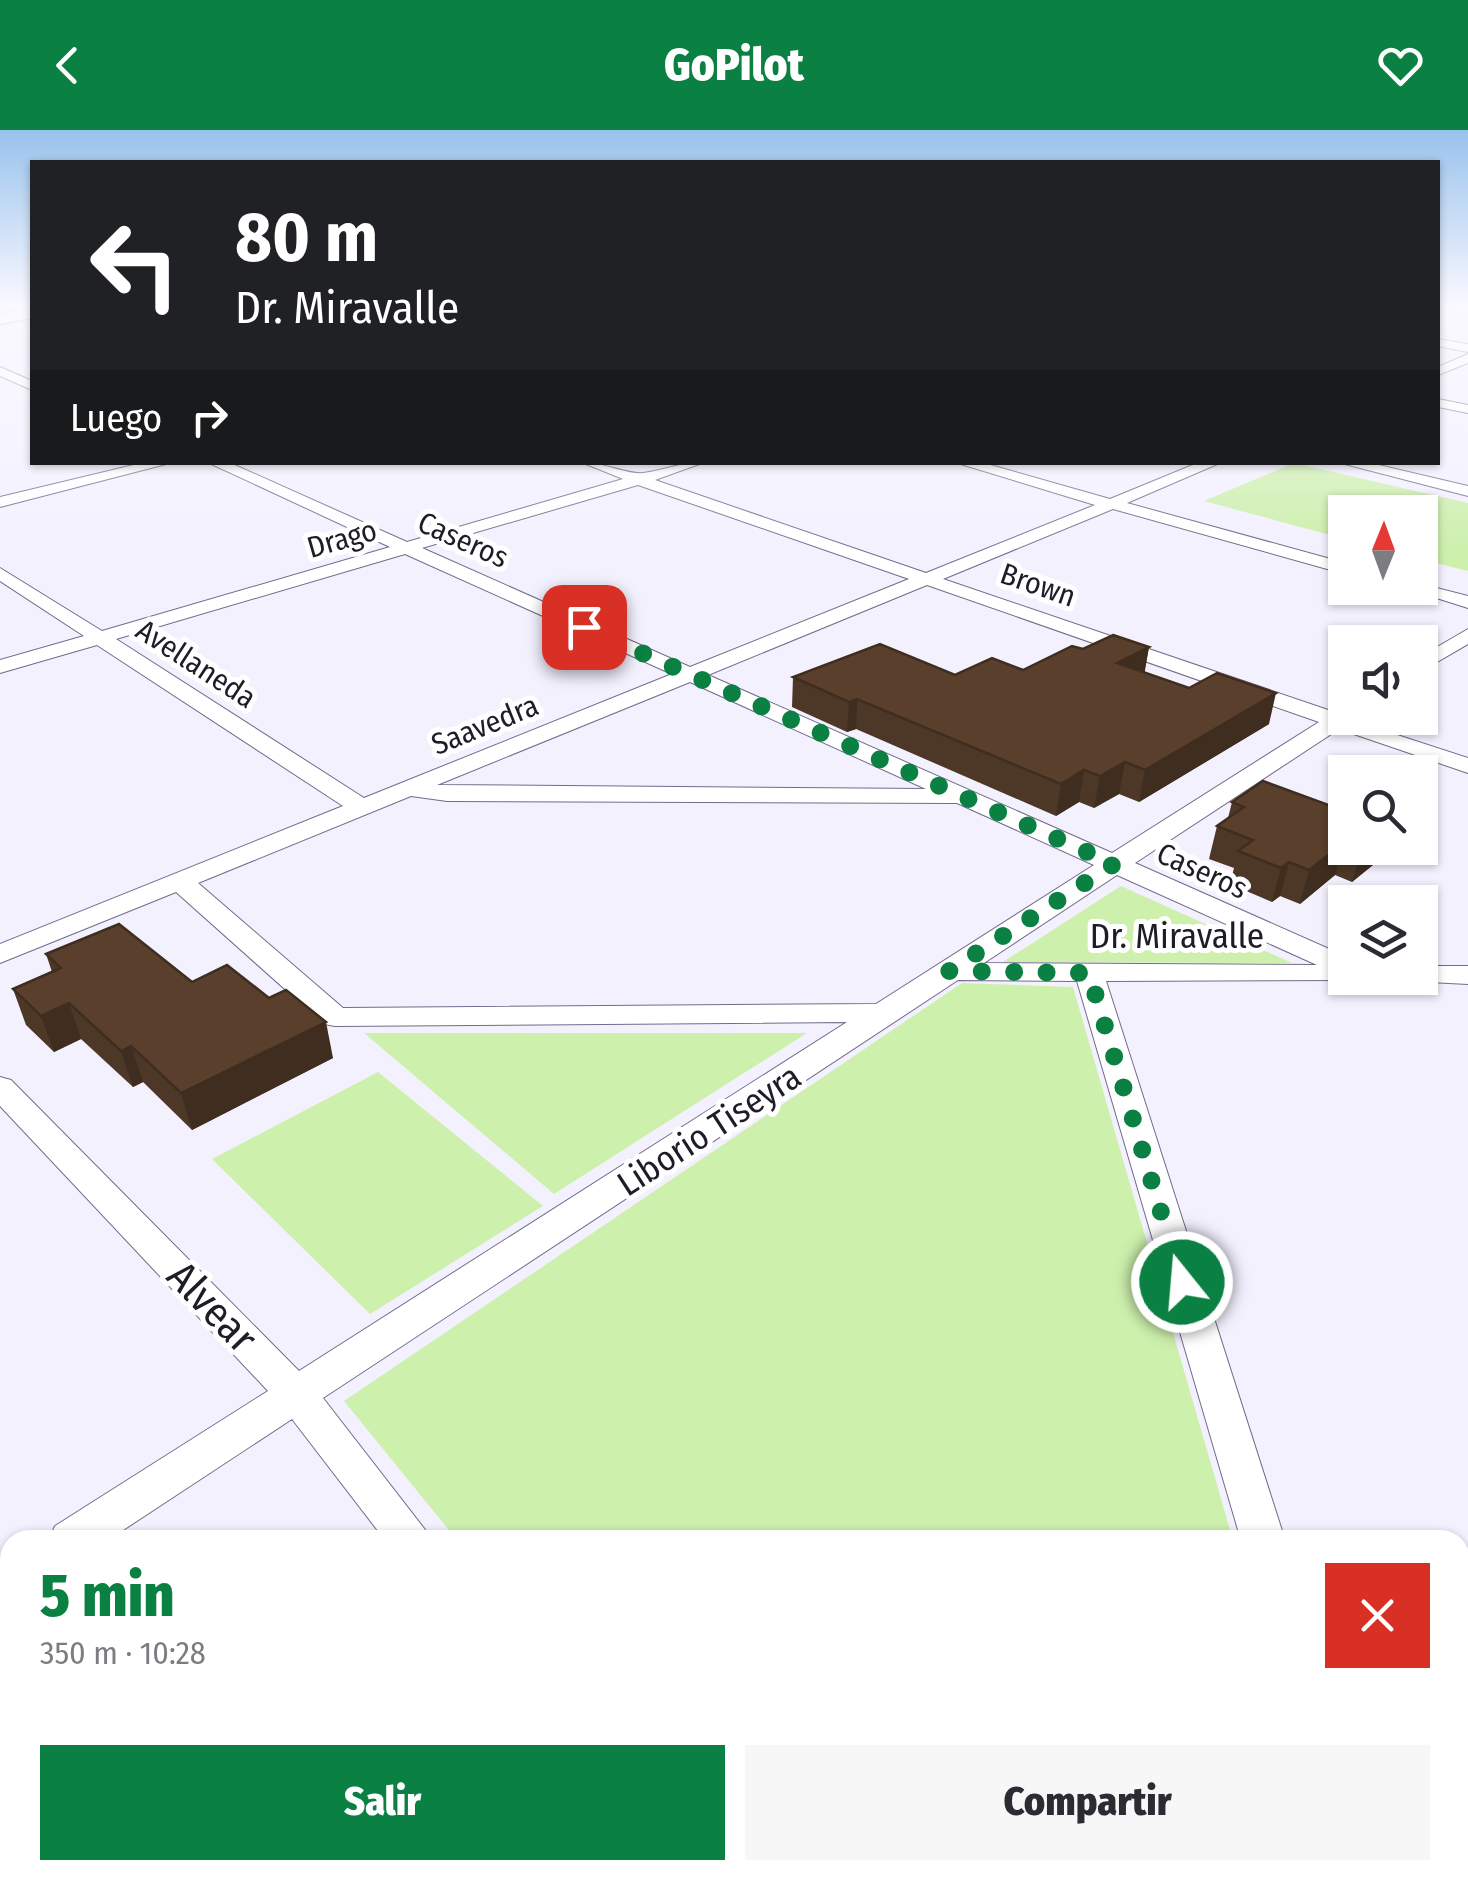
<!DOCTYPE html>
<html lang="es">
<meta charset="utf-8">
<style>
body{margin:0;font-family:"Fira Sans Condensed",sans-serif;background:#f7f7f7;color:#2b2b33;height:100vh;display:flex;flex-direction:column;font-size:38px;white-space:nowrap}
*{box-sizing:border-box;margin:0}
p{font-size:32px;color:#7c7c81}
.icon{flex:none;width:55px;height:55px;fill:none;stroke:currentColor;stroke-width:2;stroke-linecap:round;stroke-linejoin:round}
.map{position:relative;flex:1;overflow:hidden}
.details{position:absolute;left:0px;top:1400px;width:1470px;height:350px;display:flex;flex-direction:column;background:#fff;border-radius:30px 30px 0 0;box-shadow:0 2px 8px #0004}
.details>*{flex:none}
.banner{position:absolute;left:30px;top:30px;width:1410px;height:305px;border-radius:0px;box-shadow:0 2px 8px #0004;background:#202124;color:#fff;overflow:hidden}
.needle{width:65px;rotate:1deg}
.controls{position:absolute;left:1328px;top:365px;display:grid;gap:20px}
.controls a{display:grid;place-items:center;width:110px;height:110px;border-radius:0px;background:#fff;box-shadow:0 2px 8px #0004;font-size:50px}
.pin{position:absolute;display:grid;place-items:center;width:85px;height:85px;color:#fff;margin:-42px;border-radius:20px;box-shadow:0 5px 15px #0006}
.me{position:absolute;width:110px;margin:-55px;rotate:343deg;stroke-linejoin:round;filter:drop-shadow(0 0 8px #0008)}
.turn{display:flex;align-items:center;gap:35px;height:210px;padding:0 40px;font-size:45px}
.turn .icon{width:130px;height:130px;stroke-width:2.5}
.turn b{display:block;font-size:70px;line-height:85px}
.then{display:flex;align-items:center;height:95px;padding:0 40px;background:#0003;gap:20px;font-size:38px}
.round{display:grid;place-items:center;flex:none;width:105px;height:105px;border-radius:0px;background:#f7f7f7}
.headline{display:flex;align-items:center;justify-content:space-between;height:170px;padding:0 40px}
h1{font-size:60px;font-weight:800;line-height:75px;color:#0b8043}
.button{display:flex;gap:20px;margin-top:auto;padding:20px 40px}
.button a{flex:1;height:115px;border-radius:0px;background:#0b8043;color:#fff;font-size:40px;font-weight:800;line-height:115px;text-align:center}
.button a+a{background:#f7f7f7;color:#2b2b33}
header{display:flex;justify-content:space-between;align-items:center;height:130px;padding:0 40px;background:#0b8043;color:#fff;font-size:45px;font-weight:800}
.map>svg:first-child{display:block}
</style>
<header><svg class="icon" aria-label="back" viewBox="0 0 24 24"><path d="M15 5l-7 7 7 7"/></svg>GoPilot<svg class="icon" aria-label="heart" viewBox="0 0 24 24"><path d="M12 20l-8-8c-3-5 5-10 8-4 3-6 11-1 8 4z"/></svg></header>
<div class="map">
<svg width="1468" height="1750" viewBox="0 0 1468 1750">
<rect width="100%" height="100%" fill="#f4f1ff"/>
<g fill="#cdf0ac">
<polygon points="1294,333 1468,373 1468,441 1420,429 1420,382 1345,382 1345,409 1204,371"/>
<polygon points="1121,756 1292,833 1003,832"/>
<polygon points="962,853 1073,857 1233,1410 457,1410 344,1271"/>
<polygon points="364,903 807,903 554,1064"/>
<polygon points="378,942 543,1076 370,1184 212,1029"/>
<polygon points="783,1740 1331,1740 1325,1750 793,1750"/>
</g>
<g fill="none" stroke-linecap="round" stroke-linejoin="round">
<defs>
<g id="street">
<polygon points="1438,209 1468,214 1468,222 1438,216"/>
<polygon points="1468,224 1468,233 1438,245 1438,237"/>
<polygon points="0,237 32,251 32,260 0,246"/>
<polygon points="1438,269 1468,275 1468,283 1438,277"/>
<polygon points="146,332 174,332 0,377 0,367"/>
<path d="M207,332H228L407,412L623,349L581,332C601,332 629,345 643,343C665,340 682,332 705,332L655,350L926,443L1095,375L954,332H980L1110,369L1200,332H1222L1127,373L1345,433V444L1113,379L943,449L1334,582L1345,578V588L1468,628V643L1339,599L1135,733L1345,826V848L1355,850L1106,851L1285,1410H1241L1077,851L958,850L323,1268L433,1410H385L292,1289L108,1410H49L55,1396L268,1261L0,976V947L11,950L299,1241L847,892L335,896L324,894L176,762L0,833V814L343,676L97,515L0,543V530L84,506L0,451V438L102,501L390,417ZM638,355L909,449L690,537L422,418ZM405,424L672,544L364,668L116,509ZM927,455L1319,592L1112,723L708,545ZM690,552L926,659L437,655ZM411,666L447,671L957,673L1094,735L876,874L343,878L198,753ZM1117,745L1317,835L984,833Z"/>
<polygon points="1337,332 1366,332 1468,356 1468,366"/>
<polygon points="1421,454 1468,466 1468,478 1405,458"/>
<polygon points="1468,499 1468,514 1420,542 1420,527"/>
<polygon points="1420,836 1468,836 1468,854 1410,851 1407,848 1420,848"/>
<polygon points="10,1428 10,1473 0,1477 0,1432"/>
<rect x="1460" y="1451" width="8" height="42"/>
<polygon points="1460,1675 1468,1678 1468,1747 1450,1740 1460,1740"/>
<polygon points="687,1740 746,1740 750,1750 691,1750"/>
<polygon points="1361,1740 1416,1740 1412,1750 1357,1750"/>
</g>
<polygon id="secondary" points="32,178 32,188 0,194 0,184"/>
</defs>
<use href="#street" stroke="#726b8a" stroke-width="2"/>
<use href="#secondary" stroke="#726b8a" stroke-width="3"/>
<use href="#street" fill="#fff" fill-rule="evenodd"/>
<use href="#secondary" fill="#fff" fill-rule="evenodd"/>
</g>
<g fill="#4d3726">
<polygon points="1149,517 1144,543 1269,594 1139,672 1119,664 1094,678 1079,672 1056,686 856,599 847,602 792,577 793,547 955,545 1023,540 1083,519"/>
<polygon points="1232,672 1345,681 1345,718 1383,718 1379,730 1352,752 1335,745 1300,774 1280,766 1272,772 1230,754 1234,738 1209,729 1217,696 1228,688"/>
<polygon points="46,824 192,852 333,928 192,1000 143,952 133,957 81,909 54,922 26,895 13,859 52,842"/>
</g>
<g fill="#3f2d1f">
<polygon points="1149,517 1144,546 1117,533"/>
<polygon points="1276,563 1269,594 1139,672 1145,640"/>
<polygon points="857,569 856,599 847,602 849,572"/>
<polygon points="1125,632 1119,664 1094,678 1100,646"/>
<polygon points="1084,640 1079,672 1056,686 1061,654"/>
<polygon points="1345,712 1335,745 1300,774 1309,740"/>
<polygon points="1362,718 1383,718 1379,730 1352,752"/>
<polygon points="1289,732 1280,766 1272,772 1281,738"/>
<polygon points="69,873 81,909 54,922 41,886"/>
<polygon points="326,892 333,928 192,1000 181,963"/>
<polygon points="131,916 143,952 133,957 121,921"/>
</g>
<g fill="#5a402c" stroke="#3f2d1f" stroke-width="2.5">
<polygon points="1113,505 1149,517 1117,533 1189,558 1217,543 1276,563 1145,640 1125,632 1100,646 1084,640 1061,654 857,569 849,572 793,547 880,514 955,545 992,528 1023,540 1072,516 1083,519"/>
<polygon points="1263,651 1345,681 1345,712 1309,740 1289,732 1281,738 1238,721 1253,710 1217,696 1244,677 1232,672"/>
<polygon points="119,794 192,852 227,835 269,868 286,860 326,892 181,963 131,916 121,921 69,873 41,886 13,859 61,838 46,824"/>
</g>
<linearGradient id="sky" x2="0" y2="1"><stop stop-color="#99c2ec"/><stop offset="0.42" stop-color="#faf9ff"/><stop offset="1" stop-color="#faf9ff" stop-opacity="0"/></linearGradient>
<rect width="1468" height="420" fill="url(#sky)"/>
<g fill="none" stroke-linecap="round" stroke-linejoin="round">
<polyline stroke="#0b8043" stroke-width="18" stroke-dasharray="0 32.4" points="584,497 1114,734 949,841 1089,843 1182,1152"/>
</g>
<g text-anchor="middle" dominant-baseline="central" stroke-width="10" stroke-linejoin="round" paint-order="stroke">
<g font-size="30" fill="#1f1c28" stroke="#fff">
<text transform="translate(342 409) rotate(-16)">Drago</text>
<text transform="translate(463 410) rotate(24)">Caseros</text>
<text transform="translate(1038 455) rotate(19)">Brown</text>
<text transform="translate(196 534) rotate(33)">Avellaneda</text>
<text transform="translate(485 595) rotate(-22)">Saavedra</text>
<text transform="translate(1202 741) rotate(24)">Caseros</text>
</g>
<g font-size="35" fill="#1f1c28" stroke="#fff">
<text x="1177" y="806">Dr. Miravalle</text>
<text transform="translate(709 1000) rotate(-33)">Liborio Tiseyra</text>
</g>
<g font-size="42" fill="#1f1c28" stroke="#fff">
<text transform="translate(212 1177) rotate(46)">Alvear</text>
</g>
</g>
</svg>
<div class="controls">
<a><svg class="needle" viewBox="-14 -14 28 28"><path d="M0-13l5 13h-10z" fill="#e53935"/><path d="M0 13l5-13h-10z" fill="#7c7c81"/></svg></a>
<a><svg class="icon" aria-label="sound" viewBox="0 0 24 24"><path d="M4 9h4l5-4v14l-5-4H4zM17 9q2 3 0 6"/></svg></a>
<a><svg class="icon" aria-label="search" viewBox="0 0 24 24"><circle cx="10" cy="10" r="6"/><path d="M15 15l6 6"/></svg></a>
<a><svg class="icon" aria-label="layers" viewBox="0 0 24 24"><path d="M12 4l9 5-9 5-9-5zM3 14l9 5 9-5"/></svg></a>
</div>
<div class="pin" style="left:584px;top:497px;background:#d93025"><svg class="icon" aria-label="arrive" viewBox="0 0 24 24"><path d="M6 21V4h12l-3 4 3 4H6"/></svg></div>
<svg class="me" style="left:1182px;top:1152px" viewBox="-20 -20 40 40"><circle r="17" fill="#0b8043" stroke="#fff" stroke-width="3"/><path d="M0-11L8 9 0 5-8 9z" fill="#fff"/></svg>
<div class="banner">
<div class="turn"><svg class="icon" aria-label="left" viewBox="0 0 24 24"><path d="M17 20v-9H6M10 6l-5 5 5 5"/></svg><div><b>80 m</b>Dr. Miravalle</div></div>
<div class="then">Luego<svg class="icon" aria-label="right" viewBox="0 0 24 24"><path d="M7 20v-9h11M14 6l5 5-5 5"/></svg></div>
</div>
<section class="details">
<div class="headline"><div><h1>5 min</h1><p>350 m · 10:28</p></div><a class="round" style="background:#d93025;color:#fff"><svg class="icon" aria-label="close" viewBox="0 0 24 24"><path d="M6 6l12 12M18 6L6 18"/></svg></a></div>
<div class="button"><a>Salir</a><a>Compartir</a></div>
</section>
</div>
